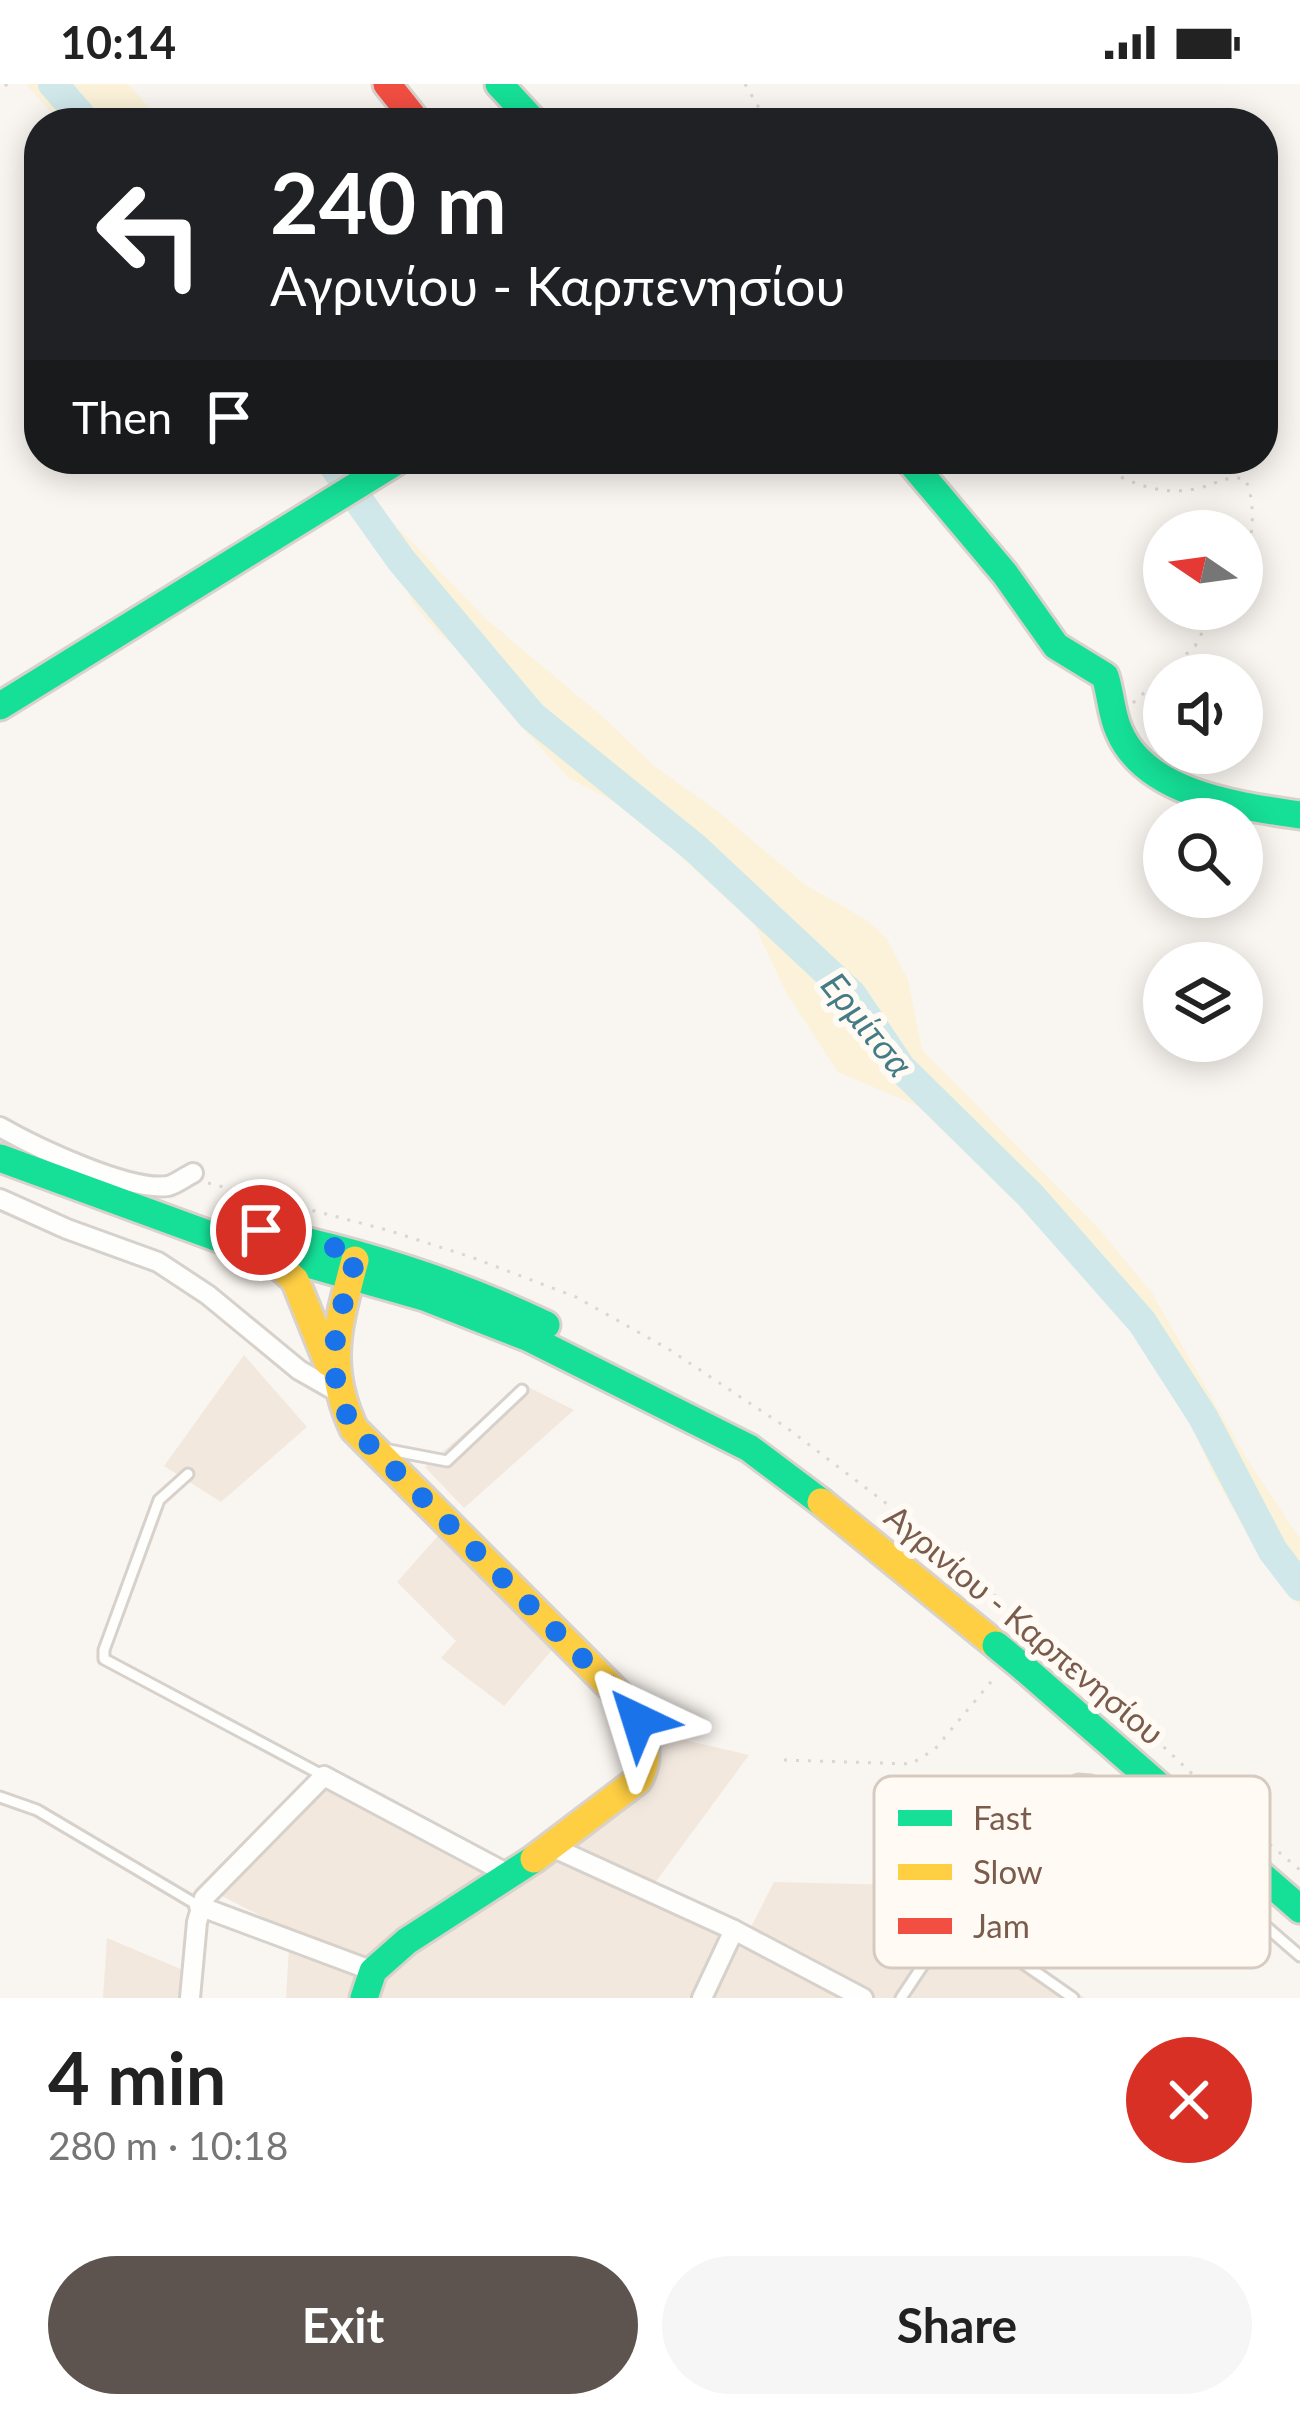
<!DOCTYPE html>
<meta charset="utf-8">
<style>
body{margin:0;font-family:Lato,sans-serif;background:#f6f6f6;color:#222;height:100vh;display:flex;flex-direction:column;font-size:45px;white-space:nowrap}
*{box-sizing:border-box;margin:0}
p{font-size:39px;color:#767676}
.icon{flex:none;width:66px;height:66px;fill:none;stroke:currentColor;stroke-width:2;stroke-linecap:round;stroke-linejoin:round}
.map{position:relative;height:1914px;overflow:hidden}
.panel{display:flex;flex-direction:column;background:#fff;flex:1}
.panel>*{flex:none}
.banner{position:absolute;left:24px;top:24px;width:1254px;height:366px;border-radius:48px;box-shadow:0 6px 30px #0003;background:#202124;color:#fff;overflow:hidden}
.needle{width:78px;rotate:283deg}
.tools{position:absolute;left:1143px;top:426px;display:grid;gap:24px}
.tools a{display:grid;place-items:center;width:120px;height:120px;border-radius:50%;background:#fff;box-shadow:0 6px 30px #0003;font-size:60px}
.pin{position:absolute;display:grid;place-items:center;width:102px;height:102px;color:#fff;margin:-51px;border:6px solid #fff;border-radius:50%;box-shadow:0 3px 12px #0007}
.me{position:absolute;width:132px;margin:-66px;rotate:319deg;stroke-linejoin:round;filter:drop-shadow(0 0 9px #0008)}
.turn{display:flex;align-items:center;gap:42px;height:252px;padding:0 48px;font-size:54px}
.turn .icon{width:156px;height:156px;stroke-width:2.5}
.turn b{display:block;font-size:84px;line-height:102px}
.then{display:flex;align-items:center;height:114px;padding:0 48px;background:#0003;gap:24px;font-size:45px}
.round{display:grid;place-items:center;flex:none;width:126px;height:126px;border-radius:63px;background:#f6f6f6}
.headline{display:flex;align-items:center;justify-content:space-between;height:204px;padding:0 48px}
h1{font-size:72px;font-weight:700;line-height:90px}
.cta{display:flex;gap:24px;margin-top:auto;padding:24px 48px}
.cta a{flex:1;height:138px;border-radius:72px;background:#5d544f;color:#fff;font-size:48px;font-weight:700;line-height:138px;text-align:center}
.cta a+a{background:#f6f6f6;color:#222}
.status{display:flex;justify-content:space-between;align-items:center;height:84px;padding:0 60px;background:#fff;direction:ltr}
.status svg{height:33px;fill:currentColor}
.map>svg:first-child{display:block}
</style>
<div class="status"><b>10:14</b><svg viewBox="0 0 49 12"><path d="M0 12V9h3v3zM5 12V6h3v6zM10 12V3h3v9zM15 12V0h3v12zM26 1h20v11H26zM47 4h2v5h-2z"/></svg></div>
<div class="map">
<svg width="1300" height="1914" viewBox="0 0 1300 1914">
<rect width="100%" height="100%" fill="#f9f5f0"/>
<g fill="#f2e8de">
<polygon points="244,1271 307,1343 221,1418 164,1382"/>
<polygon points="522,1300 574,1326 464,1424 425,1383"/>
<polygon points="445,1444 559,1558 504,1622 441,1574 456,1557 397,1498"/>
<polygon points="663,1651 749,1671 646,1811 745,1855 774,1798 943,1802 973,1819 1031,1754 1092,1793 1035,1881 1085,1914 286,1914 290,1847 214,1808 324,1695 505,1794 656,1683"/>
<polygon points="107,1854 183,1886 180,1914 103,1914"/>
</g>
<g fill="#fbf2d9">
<polygon points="26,0 128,0 162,39 61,39"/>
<polygon points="398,444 486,535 602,632 654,682 716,726 804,800 868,837 887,855 908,896 922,966 1100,1146 1152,1209 1245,1372 1300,1455 1300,1523 1253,1460 1211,1386 1187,1329 1148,1265 1069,1162 927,1026 838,988 787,910 754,840 650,744 611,716 569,694 527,649 468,572 437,548 412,518 400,491"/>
</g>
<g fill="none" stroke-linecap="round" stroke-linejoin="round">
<g stroke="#d0e8ea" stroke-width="30">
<polyline points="53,0 87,39"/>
<polyline points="329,375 401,476 532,632 695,764 852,911 901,984 1030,1111 1142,1238 1203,1333 1273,1467 1300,1502"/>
</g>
<defs>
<g id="lane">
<polyline points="384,1365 447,1377 522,1306"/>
<polyline points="188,1390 159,1416 104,1566 104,1575 324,1692"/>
<polyline points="0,1713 37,1726 199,1822"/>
<polyline points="964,1838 1073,1914"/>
<polyline points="901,1914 933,1866 1013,1801 1038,1737 1070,1700 1078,1696 1091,1697 1125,1720 1300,1872"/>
</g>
<g id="street">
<path d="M0,1043C35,1063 129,1108 168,1102C176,1100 185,1093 193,1089"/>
<polyline points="0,1115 67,1145 158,1178 208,1211 299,1286 336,1307"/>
<polyline points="552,1763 734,1846 863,1914"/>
<polyline points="199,1822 373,1887"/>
<polyline points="190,1914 197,1838 204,1814 324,1692 508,1790"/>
<polyline points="702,1914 734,1846"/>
</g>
<g id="fast">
<polyline points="499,0 535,39"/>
<path d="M908,375L1005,490L1056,562L1105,592C1111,610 1111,630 1119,647C1146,711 1240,722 1300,731"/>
<polyline points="0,622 400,375"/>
<polyline points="0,1074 224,1156 424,1213 529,1254 749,1364 821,1418"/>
<path d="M233,1142C342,1162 446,1193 546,1241"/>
<polyline points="1024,1584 1300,1825"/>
<polyline points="364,1914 373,1887 407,1857 534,1775"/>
</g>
<g id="slow">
<polyline points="265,1169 295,1196 328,1278"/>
<path d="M355,1176C338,1241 324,1281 354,1345L626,1618C640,1645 654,1667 638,1696L534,1775"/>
<polyline points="821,1418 996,1561"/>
</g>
<polyline id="jam" points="387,0 418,39"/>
</defs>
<use href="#lane" stroke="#d7d1cb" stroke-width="15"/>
<use href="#street" stroke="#d7d1cb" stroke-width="24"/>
<use href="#fast" stroke="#d9d2cb" stroke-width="33"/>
<use href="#slow" stroke="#d9d2cb" stroke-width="33"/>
<use href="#jam" stroke="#d9d2cb" stroke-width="33"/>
<g stroke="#dcd5d0" stroke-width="3" stroke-dasharray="3 9" stroke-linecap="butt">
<polyline points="5,0 9,4"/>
<polyline points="745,0 768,39"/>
<path d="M1090,375C1121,396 1160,414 1199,404C1217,400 1226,391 1245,395C1257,418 1253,460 1242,483"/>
<polyline points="1133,619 1195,562 1215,525"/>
<polyline points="208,1099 387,1146 471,1173 576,1213 670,1266 787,1344 895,1426 1091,1594 1241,1736 1300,1786"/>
<polyline points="784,1676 911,1680 935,1665 995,1593"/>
</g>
<use href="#lane" stroke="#fefefd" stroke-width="9"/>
<use href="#street" stroke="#fefefd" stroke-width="18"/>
<use href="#fast" stroke="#16e098" stroke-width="27"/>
<use href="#slow" stroke="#ffcf43" stroke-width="27"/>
<use href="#jam" stroke="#f24e42" stroke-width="27"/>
<defs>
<polyline id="fast-bridge" points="996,1561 1024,1584"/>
</defs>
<use href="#fast-bridge" stroke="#dad1cc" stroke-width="33" stroke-linecap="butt"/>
<use href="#fast-bridge" stroke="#16e098" stroke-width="27"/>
</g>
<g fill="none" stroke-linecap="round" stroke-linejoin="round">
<path stroke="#1a73e8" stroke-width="21" stroke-dasharray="0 37.8" d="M261,1146L357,1169C340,1236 317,1279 354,1345L626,1618L638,1636"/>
</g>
<g text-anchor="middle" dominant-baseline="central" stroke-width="12" stroke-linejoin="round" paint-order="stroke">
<g font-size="33" fill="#7a5c4d" stroke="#fffaf3">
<text transform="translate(1025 1540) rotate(40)">Αγρινίου - Καρπενησίου</text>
</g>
<g font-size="36" font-style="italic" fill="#437c86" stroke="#fffaf3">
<text transform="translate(868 940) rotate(51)">Ερμίτσα</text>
</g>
</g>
<rect x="874" y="1692" width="396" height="192" rx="18" fill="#fffaf3" stroke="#d7cbc1" stroke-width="3"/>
<rect x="898" y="1726" width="54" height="16" fill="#16e098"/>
<rect x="898" y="1780" width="54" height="16" fill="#ffcf43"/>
<rect x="898" y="1834" width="54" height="16" fill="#f24e42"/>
<g font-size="33" fill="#7a5c4d">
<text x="973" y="1746">Fast</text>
<text x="973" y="1800">Slow</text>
<text x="973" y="1854">Jam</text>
</g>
</svg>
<div class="tools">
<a><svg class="needle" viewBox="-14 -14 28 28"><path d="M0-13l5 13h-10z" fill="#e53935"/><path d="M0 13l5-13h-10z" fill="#767676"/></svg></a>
<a><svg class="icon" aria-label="sound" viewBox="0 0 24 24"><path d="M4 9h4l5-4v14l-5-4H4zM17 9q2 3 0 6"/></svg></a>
<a><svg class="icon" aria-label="search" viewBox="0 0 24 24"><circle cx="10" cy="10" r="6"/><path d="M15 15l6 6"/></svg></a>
<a><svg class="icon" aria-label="layers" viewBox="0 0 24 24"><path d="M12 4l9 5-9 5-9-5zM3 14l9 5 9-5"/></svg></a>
</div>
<div class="pin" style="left:261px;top:1146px;background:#d93025"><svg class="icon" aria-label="arrive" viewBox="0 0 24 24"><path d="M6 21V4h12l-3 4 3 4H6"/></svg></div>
<svg class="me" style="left:638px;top:1636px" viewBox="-20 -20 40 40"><path d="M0-17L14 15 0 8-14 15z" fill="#1a73e8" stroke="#fff" stroke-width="4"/></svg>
<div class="banner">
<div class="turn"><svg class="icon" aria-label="left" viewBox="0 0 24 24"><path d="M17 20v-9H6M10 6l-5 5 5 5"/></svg><div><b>240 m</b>Αγρινίου - Καρπενησίου</div></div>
<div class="then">Then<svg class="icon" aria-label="arrive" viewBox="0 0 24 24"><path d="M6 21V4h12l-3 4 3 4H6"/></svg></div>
</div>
</div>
<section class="panel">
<div class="headline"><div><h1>4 min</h1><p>280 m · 10:18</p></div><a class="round" style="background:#d93025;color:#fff"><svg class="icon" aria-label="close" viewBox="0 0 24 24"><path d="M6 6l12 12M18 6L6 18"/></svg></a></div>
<div class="cta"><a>Exit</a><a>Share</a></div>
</section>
